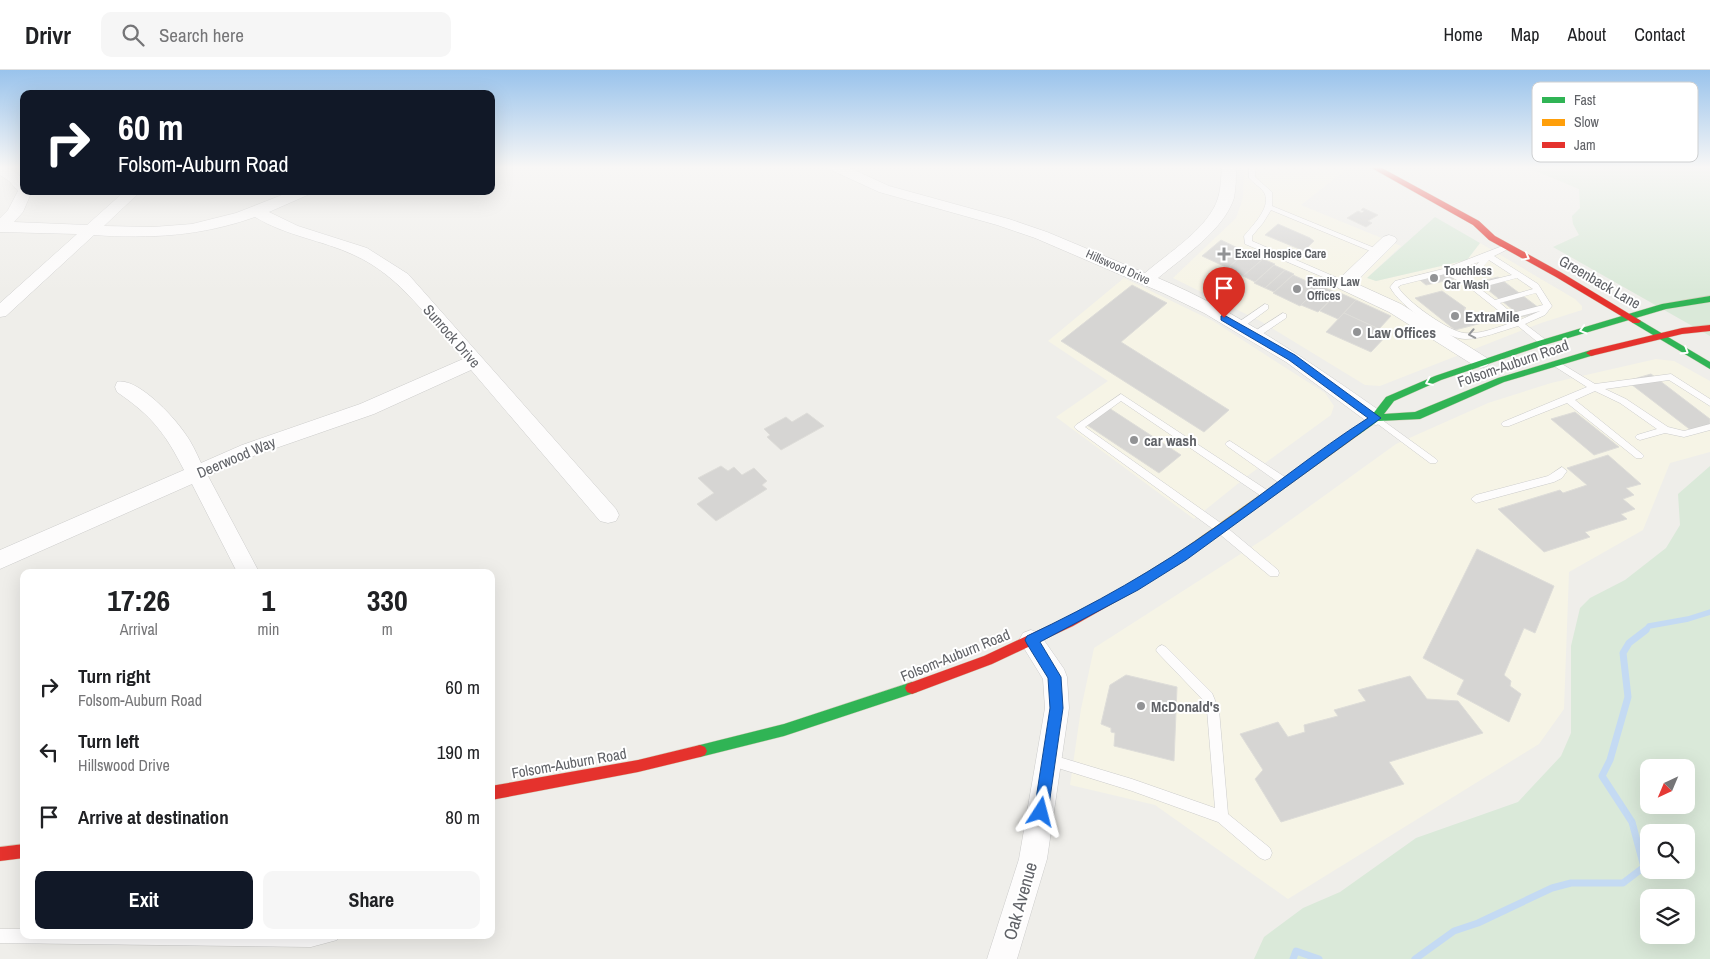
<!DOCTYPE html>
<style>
body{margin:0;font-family:"Archivo Narrow",sans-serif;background:#f6f6f6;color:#202124;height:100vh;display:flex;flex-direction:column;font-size:19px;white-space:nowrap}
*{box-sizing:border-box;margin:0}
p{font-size:16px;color:#757577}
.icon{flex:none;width:28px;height:28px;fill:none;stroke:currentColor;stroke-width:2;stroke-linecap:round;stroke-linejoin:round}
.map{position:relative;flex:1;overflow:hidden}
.details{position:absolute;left:20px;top:499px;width:475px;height:370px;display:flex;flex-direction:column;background:#fff;border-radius:10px;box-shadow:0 5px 20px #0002}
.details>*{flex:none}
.banner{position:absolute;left:20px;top:20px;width:475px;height:105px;border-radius:10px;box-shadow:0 5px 20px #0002;background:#111827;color:#fff;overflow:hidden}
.needle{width:32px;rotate:224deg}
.controls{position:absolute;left:1640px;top:689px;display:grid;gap:10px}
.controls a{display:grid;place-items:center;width:55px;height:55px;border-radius:10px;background:#fff;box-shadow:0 5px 20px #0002;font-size:25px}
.pin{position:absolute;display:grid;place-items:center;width:42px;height:42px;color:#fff;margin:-51px -21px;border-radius:50% 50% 50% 0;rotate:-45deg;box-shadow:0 0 5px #0007}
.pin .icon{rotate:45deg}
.me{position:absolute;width:55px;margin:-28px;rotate:9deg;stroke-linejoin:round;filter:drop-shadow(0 0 4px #0008)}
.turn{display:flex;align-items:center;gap:18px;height:105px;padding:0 15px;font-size:22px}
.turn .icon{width:65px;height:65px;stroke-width:2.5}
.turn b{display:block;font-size:35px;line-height:42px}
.eta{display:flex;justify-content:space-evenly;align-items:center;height:85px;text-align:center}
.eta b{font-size:30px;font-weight:700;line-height:35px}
.cta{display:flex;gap:10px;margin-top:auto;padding:10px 15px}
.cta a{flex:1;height:58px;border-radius:10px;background:#111827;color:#fff;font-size:20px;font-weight:700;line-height:58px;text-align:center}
.cta a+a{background:#f6f6f6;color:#202124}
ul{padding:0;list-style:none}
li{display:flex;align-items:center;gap:15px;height:65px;padding:0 15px}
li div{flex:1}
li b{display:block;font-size:19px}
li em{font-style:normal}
header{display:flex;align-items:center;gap:30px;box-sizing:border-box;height:70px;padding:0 25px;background:#fff;border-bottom:1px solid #e0e0e0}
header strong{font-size:24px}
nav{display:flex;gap:28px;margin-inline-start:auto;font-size:18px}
.search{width:350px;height:45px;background:#f6f6f6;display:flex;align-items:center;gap:12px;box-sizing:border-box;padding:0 18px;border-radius:10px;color:#757577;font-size:19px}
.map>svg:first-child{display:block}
</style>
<header>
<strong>Drivr</strong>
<div class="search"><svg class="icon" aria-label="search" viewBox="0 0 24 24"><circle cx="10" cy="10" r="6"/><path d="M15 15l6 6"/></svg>Search here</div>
<nav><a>Home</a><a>Map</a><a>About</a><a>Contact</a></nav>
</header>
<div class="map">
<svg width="1710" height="889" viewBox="0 0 1710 889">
<rect width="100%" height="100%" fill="#efeeea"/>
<g fill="#f6f4e6">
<polygon points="1244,97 1337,97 1344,101 1301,135 1401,176 1368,207 1376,211 1467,190 1480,173 1575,229 1582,236 1582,240 1541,253 1380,316 1365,315 1262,252 1173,208 1236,148 1243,128"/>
<polygon points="1124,208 1213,251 1325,323 1334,336 1331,345 1250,404 1194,449 1056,347 1108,311 1048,271"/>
<polygon points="1656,289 1674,291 1710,311 1710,382 1670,393 1643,460 1569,502 1564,639 1539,674 1288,829 1155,735 1070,715 1081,639 1094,578 1267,467 1396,374 1488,333 1551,313"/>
</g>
<g fill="#dae9d9" fill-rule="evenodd">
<polygon points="1526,97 1710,97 1710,266 1553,177 1579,165 1573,154 1572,146 1580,138 1579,119"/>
<polygon points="1435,147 1480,173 1467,190 1376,211 1367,208"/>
<path d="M1710,396V889H1254L1264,867L1303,838L1340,822L1416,768L1518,732L1561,686L1571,663V576L1580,538L1590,528L1625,510L1666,478L1680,455L1678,424ZM1649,698H1686V735H1649ZM1686,762V800H1649V762ZM1649,828H1686V865H1649Z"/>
</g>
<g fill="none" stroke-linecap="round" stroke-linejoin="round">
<polyline stroke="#c4daf3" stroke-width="5.5" points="1645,561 1649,556 1688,549 1710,542"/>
<g stroke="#c4daf3" stroke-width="7">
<polyline points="1293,889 1296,881 1319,889"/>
<polyline points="1415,889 1454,861 1478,853 1552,818 1571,813 1623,813 1644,797 1632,752 1602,706 1610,690 1628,627 1623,583 1629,573 1646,560"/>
</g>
</g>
<g fill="#d6d5d3" stroke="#deddd9">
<polygon points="1363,138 1378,145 1368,151 1372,153 1366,157 1347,148 1358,141 1362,143 1364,141 1361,140"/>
<polygon points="1278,154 1310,168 1314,171 1304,181 1265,165"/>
<polygon points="1221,170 1246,182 1228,198 1202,186"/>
<polygon points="1246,182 1263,189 1243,206 1227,199"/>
<polygon points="1263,189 1275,194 1255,212 1243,206"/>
<polygon points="1274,195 1285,200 1265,218 1254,213"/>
<polygon points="1285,200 1294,204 1274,222 1265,218"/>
<polygon points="1443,200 1454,209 1426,215 1415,206"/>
<polygon points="1293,205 1320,217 1300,236 1273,223"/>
<polygon points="1498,207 1543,241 1522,247 1478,212"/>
<polygon points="1132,215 1167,233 1121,272 1229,340 1204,362 1061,271"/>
<polygon points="1321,216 1337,223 1318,242 1301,235"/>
<polygon points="1442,221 1466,238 1464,239 1482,253 1455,260 1415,228"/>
<polygon points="1338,222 1356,230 1338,249 1320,241"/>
<polygon points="1356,230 1391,246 1379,259 1344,243"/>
<polygon points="1344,243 1379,259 1389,263 1371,282 1326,262"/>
<polygon points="1651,304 1710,349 1710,356 1692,361 1627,311"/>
<polygon points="1109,338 1181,385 1159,403 1087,355"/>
<polygon points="1575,342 1619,377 1594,385 1551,349"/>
<polygon points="807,343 824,356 781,380 767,367 770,365 764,359 786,347 792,352"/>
<polygon points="1608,385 1641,414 1626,418 1634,425 1623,429 1635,439 1621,444 1627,449 1585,462 1590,467 1544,482 1498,439 1560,420 1563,423 1587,415 1567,398"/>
<polygon points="721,396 728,401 734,397 742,405 754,398 767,411 762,415 767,419 716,451 697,434 714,423 698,408"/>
<polygon points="1477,479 1554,516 1535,563 1524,558 1504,605 1511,611 1510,616 1521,624 1509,652 1457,624 1464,610 1423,588"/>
<polygon points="1126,605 1177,617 1174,691 1114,676 1115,663 1111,662 1111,658 1101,654 1110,615"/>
<polygon points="1410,606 1427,629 1458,631 1483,663 1389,692 1404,714 1281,752 1255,709 1263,700 1240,664 1278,652 1288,667 1305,662 1304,655 1338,646 1334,640 1366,631 1358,620"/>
</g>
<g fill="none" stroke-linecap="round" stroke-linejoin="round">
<defs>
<g id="lane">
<path d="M1249,97H1255V107L1272,122V136L1382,181L1381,183H1375L1271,140L1263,153L1252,166V171L1347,212L1348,214L1344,216L1245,174L1244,166C1252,156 1274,135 1263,121C1259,116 1253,113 1249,108Z"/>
<path d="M1505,175H1508L1512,177L1494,186L1538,214L1552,236L1545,245L1525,254L1546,270V274H1540L1518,256C1501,261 1482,269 1465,269C1445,269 1399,235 1390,217L1395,211L1443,199ZM1489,190L1512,205L1475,214L1471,211ZM1479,192L1465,207L1453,201ZM1445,204L1465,214L1513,252C1499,257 1479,265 1464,263C1448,261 1406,231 1398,217L1401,215ZM1517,208L1533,219L1495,230L1479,218ZM1536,223L1543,235L1512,243L1500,233ZM1540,241L1520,250L1517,247Z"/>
<polygon points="1265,234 1268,235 1268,239 1242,258 1236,258 1236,254"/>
<polygon points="1283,243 1286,244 1286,248 1258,267 1252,267 1252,263"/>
<polygon points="1557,291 1595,314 1671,304 1710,329 1710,336 1669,310 1605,319 1626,329 1668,357 1684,361 1710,354 1710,360 1684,367 1665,363 1640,370 1637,369 1635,367 1637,365 1657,359 1620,333 1595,321 1575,330 1642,384 1644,386 1642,388 1636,388 1567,333 1509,356 1503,356 1501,354 1503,352 1587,317 1554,296 1553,294"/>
<polygon points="1121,324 1270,422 1272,425 1270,428 1264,428 1121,331 1085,357 1225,456 1278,500 1279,503 1278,506 1270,506 1217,462 1076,359 1074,357 1076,355"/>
<polygon points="1378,347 1436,389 1438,391 1436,393 1430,393 1375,352 1373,350 1375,348"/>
<polygon points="1230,371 1288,409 1290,412 1288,415 1282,415 1227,376 1225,374 1227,372"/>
<polygon points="1562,397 1567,401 1562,408 1554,412 1476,433 1471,429 1476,425 1548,406"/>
<polygon points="1162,575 1166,577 1212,623 1219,640 1228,744 1270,778 1272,783 1270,788 1265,790 1260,788 1218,752 1132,721 1045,694 1043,690 1045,686 1049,684 1132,709 1215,738 1207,640 1203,630 1158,583 1156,580 1158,577"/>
<polygon points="0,859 24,859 24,865 339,865 337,870 311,877 0,873"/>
</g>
<g id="street">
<path d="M0,97C10,97 17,103 24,110V121H32L23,142L14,152L87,155L125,121H141L104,156L153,157L192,154L236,143L292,121H312L310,124L269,142L298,156L367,178L408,204L616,439L619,445L616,451L608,453L600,451L471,300L374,344L256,385L208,406L259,502H237L192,414L0,499V480L184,400C165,363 152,346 117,322L115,317L117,312C137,307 173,346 184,362C191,371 196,382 201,393L242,375L360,334L463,289C430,251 401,206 354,185C322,170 286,166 255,147C202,166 150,169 94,165L6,246L0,247V233L77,164L0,162V148L8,140L18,121L9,111L0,105Z"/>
<path d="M829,97H848L889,116L1009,149L1047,162L1145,203C1168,183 1209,158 1218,128C1221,119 1221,107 1222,97H1236C1236,107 1236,118 1234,128C1224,160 1183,187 1158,208C1239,242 1311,293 1383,343L1386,348L1383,353L1376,355L1369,353L1286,292L1204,243L1163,223L1035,168L997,155L879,122L831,100Z"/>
<polygon points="1389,165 1395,167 1397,170 1395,173 1355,213 1401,234 1487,288 1490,292 1487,296 1481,298 1475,296 1389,242 1338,218 1336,214 1338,210 1383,167"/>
<polygon points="1031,560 1039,563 1064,599 1067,607 1069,638 1047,789 1017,889 987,889 1019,789 1045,638 1043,609 1019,570 1023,563"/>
</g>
<g id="fast">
<polygon points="1710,226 1710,232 1666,239 1541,276 1441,310 1394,331 1384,344 1415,342 1498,308 1591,280 1596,283 1594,285 1504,312 1420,349 1378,351 1357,366 1349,366 1348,363 1372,345 1386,327 1435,306 1535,272 1662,234"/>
<polygon points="1636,248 1710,292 1710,299 1633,253 1631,251"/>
<polygon points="912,612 917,614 919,618 917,622 784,666 700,687 695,685 693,681 695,677 700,675 784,654"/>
</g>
<polygon id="slow" points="1353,359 1358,363 1357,366 1186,489 1126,526 1122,528 1118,526 1116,523 1118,520 1178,483"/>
<g id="jam">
<polygon points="1370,97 1380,97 1479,151 1495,166 1562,203 1641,251 1639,253 1633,253 1556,207 1489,170 1473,155"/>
<polygon points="1710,255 1710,261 1682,264 1591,286 1586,283 1591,280 1682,258"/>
<polygon points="1122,518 1126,520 1128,523 1126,526 1073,556 992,594 912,624 907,622 905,618 907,614 984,586 1065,548"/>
<polygon points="700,675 705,677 707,681 705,685 700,687 638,702 491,730 491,716 638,690"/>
<polygon points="24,774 24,788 0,791 0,777"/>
</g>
</defs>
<use href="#lane" stroke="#cccccb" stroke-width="1"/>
<use href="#street" stroke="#cccccb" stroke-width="1"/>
<use href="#fast" stroke="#d4cfbb" stroke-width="1"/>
<use href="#slow" stroke="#d4cfbb" stroke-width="1"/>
<use href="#jam" stroke="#d4cfbb" stroke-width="1"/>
<use href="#lane" fill="#fdfcfc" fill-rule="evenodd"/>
<use href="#street" fill="#fdfcfc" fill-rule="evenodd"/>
<use href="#fast" fill="#30b455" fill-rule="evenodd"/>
<use href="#slow" fill="#ff9f0a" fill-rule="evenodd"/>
<use href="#jam" fill="#e5322d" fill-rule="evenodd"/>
</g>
<defs><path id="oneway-chevron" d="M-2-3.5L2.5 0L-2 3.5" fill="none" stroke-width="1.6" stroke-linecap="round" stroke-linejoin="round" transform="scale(1.25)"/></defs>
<g stroke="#fff">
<use href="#oneway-chevron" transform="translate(1526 187) rotate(29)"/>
<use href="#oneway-chevron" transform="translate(1583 260) rotate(164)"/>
<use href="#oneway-chevron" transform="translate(1685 281) rotate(32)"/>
<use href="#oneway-chevron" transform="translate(1429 312) rotate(157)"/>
</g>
<use stroke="#97989b" href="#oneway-chevron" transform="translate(1472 264) rotate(169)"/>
<linearGradient id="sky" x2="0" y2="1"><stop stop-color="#99c3ec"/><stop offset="0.44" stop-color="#f8f7f6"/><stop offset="1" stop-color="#f8f7f6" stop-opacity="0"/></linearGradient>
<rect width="1710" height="221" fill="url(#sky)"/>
<path fill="#1a73e8" stroke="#114b97" d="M1224,245L1295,285L1381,348L1186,490L1138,520L1040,572L1061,607L1063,638L1048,742L1046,746L1041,749L1036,746L1034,742L1050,638L1048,608L1027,574L1025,570L1027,566C1093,535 1157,499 1217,456C1268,421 1316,381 1368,348L1289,290L1221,250V246Z"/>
<g fill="#929395" stroke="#fff" stroke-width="2">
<path d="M1221.5 176.5h5v5h5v5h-5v5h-5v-5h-5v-5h5z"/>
<circle cx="1434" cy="208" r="5"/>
<circle cx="1297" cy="219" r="5"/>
<circle cx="1455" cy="246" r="5"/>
<circle cx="1357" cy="262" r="5"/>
<circle cx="1134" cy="370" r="5"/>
<circle cx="1141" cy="636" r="5"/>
</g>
<g text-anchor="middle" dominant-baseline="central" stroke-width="4" stroke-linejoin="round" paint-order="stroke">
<g font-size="12" font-weight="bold" fill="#606267" stroke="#fff" text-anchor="start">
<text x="1235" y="184">Excel Hospice Care</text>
<text x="1444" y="201">Touchless<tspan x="1444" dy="14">Car Wash</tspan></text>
<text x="1307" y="212">Family Law<tspan x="1307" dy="14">Offices</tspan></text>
</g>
<g font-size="12" fill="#606267" stroke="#fff">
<text transform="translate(1118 197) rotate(24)">Hillswood Drive</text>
</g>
<g font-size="15" fill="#606267" stroke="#fff">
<text transform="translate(1600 212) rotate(30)">Greenback Lane</text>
<text transform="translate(452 266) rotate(49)">Sunrock Drive</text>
<text transform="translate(1513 293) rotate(-19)">Folsom-Auburn Road</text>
<text transform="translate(236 387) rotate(-23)">Deerwood Way</text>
<text transform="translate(955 585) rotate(-22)">Folsom-Auburn Road</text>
<text transform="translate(569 693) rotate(-10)">Folsom-Auburn Road</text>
</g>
<g font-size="15" font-weight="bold" fill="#606267" stroke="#fff" text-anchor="start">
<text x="1465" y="246">ExtraMile</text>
<text x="1367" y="262">Law Offices</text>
<text x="1144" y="370">car wash</text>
<text x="1151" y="636">McDonald's</text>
</g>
<g font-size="18" fill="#606267" stroke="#fff">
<text transform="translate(1020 831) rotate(-74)">Oak Avenue</text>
</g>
</g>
<rect x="1532" y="12" width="166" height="80" rx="8" fill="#fff" stroke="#cfd0d1" stroke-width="1"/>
<rect x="1542" y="27" width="23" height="6" fill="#30b455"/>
<rect x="1542" y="49" width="23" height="7" fill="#ff9f0a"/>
<rect x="1542" y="72" width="23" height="6" fill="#e5322d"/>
<g font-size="14" fill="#606267">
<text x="1574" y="35">Fast</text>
<text x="1574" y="57">Slow</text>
<text x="1574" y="80">Jam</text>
</g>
</svg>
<div class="controls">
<a><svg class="needle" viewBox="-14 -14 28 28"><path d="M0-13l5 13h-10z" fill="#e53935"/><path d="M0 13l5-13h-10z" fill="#757577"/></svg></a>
<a><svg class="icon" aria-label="search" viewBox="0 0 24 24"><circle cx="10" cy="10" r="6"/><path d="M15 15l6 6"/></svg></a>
<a><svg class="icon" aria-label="layers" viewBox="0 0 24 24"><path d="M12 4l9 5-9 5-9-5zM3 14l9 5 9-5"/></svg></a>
</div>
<div class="pin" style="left:1224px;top:248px;background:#d93025"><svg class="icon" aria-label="arrive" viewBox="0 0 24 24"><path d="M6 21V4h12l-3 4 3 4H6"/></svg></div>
<svg class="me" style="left:1041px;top:742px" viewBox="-20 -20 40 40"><path d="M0-17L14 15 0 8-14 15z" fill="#1a73e8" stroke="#fff" stroke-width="4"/></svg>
<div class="banner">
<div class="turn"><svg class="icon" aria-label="right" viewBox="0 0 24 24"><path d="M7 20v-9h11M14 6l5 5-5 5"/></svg><div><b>60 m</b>Folsom-Auburn Road</div></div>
</div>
<section class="details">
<div class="eta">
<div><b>17:26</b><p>Arrival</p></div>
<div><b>1</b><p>min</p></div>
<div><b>330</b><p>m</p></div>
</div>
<ul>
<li><svg class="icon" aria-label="right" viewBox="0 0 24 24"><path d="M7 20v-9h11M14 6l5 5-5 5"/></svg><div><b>Turn right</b><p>Folsom-Auburn Road</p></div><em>60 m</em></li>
<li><svg class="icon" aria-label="left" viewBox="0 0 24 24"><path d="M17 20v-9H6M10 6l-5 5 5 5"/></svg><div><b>Turn left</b><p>Hillswood Drive</p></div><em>190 m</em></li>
<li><svg class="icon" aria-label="arrive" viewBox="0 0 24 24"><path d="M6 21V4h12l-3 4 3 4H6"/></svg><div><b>Arrive at destination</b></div><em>80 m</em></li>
</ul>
<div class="cta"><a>Exit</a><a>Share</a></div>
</section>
</div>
